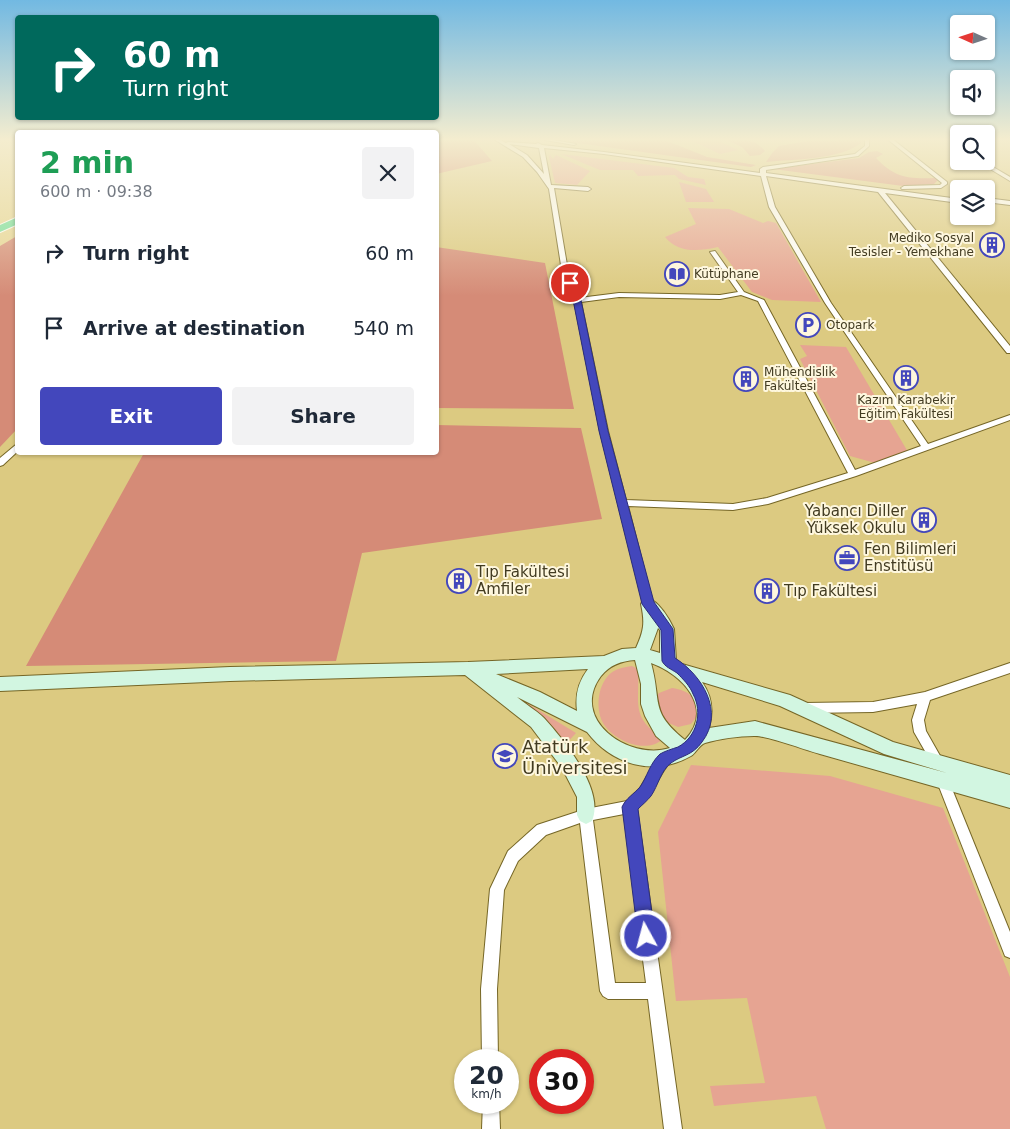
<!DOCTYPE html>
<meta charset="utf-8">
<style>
body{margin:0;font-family:"DejaVu Sans",sans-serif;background:#f2f2f3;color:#1f2937;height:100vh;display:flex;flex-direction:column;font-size:19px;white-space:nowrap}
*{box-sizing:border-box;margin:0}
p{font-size:16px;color:#747a83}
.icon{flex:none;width:28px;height:28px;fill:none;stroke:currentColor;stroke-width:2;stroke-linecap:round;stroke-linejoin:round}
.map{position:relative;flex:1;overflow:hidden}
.panel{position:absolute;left:15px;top:130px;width:424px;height:325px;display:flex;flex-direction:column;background:#fff;border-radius:5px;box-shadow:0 1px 4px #0004}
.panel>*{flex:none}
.banner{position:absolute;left:15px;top:15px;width:424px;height:105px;border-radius:5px;box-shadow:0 1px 4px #0004;background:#00695c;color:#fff;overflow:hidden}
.needle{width:32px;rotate:273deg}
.controls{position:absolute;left:950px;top:15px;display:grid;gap:10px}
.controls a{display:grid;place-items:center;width:45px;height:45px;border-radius:5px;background:#fff;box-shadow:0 1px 4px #0004;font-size:25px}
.speed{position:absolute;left:454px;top:1049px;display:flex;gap:10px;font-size:25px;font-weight:700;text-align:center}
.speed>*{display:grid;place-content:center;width:65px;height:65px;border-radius:50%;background:#fff;box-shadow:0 1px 4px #0004;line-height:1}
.speed small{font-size:12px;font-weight:400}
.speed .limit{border:8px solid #d22;background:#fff;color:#111}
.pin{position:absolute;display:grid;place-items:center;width:42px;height:42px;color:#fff;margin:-21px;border:2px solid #fff;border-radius:50%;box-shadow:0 1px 5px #0007}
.me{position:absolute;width:55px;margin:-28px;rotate:353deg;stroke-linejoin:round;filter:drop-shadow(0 0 4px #0008)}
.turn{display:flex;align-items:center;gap:18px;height:105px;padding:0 25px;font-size:22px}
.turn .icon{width:65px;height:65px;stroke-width:2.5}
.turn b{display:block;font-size:35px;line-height:42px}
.round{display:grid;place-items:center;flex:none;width:52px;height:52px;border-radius:5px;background:#f2f2f3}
.headline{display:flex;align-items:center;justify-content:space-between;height:85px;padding:0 25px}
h1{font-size:30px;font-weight:600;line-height:38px;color:#1e9e55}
.primary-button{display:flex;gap:10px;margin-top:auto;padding:10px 25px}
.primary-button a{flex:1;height:58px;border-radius:5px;background:#4347bc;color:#fff;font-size:20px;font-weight:600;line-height:58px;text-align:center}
.primary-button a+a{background:#f2f2f3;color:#1f2937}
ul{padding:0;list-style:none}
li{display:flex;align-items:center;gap:15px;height:75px;padding:0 25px}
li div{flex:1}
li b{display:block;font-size:19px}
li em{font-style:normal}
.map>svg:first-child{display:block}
</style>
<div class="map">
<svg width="1010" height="1129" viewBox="0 0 1010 1129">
<rect width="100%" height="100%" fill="#e7d695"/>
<path fill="#dcca81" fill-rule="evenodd" d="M436,138H959V161H986V138H1010V1129H0V257L17,247L18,452H436ZM959,189H986V216H959ZM465,1060H508V1102H465ZM540,1060H582V1102H540Z"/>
<g fill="#e6a492">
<polygon points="678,138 712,138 738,150 720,154 688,139 682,140"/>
<polygon points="561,154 674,168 688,177 704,179 706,185 679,179 675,175 638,176 633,170 600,170"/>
<polygon points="550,155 553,159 556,155 590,171 577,185 555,183 549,157"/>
<polygon points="679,182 706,189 714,202 686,202"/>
<path d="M688,208L729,209L763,223L768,221L776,223L821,302L772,300L752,292L718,247C699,251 679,254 665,237L696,224Z"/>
<polygon points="800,345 846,347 908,452 875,463 850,456 800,359 807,356"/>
<path d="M632,666L638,669C640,705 630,716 663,739C647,754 617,742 605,726C594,711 597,681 614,671C619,668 626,667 632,666Z"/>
<polygon points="494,683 576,733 565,745"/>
<path d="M672,688C690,691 696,697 698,715L691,724L678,727L664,721L656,698L659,693Z"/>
<polygon points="691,765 830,776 943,808 1010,977 1010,1129 826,1129 816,1096 714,1106 710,1086 765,1083 747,998 676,1001 658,832"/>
</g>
<g fill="#d58b77">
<polygon points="436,138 472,138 492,161 436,174"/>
<polygon points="582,138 660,138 707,157 756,165 751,167 570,142"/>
<path d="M722,138C740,138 753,137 765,151L760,155L750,156L742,147Z"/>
<path d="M837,138H861V143C840,160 793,159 766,162L773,152L779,146L807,141H839Z"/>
<path d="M877,151L883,154L876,158C895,178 908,179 935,178L938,180L934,184L903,186L773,169L859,158L869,152Z"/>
<polygon points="17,236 17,429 0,447 0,246"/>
<polygon points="436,247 545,263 574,409 436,408"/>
<polygon points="436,425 581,428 602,519 362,553 336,661 26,666 144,453 436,452"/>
</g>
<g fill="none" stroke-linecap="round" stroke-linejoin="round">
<polygon fill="#61c1d8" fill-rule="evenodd" points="559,138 568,138 561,141"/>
<defs>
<g id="street">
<path d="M492,138H497L506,143L508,142L536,144L538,143L542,145L604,152L760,173V169L763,167L855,154L865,146V138H869V146L858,156L766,170V173L959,199V203L885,193L1010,346V353H1007L878,192L766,176L775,207L831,303L928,444L1010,415V420L856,476L768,504L733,510L628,506L653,604L652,607H644L600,431L574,300L561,265L549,189L537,172L523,157ZM509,144L539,148L544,174L527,155ZM544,148L604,154L761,176L769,207L825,303L921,446L855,470L764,300L744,292L715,251L710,252L738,292L720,295L619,293L579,298L567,265L554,188L588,191L591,189L588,187L551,185ZM741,295L758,301L848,473L767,498L733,504L626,500L608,431L581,302L619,297L720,299Z"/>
<polygon points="534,138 543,138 576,144 574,145"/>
<polygon points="886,138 891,138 947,182 947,184 941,188 902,189 901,188 904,186 940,185 942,183"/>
<polygon points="977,161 983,161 1010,177 1010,181"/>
<polygon points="986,198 1010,201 1010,205 986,202"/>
<polygon points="18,443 18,451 3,465 0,466 0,458"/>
<polygon points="1010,663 1010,673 930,700 924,720 926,731 943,761 941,765 937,767 933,765 914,732 912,720 917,704 873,712 805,713 801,712 799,708 801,704 805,703 873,702 925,692"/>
<path d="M666,752L670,754L672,758C670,763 666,767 663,772C654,787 649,797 637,809L682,1129H664L648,999H608L603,996L600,991L580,823L546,835L518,861L504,890L497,989L498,1060H482L481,989L490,889L508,851L537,825L586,809L627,801L640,788L656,761L662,754ZM624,814L646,983H615L593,820Z"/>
<polygon points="942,773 946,775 948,779 1010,932 1010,958 1005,956 936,779 938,775"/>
<polygon points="483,1102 499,1102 500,1129 482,1129"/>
</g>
<path id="secondary" d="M648,598C659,602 669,618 674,629L676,660L682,664L790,695L893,742L1010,775V808C947,790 883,772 820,754C805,750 766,735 754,736C739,736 719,739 705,743C699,745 696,753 691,756C654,777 612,765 587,732L517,697C525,704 536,710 544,718C564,740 605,790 592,821L586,824L580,821L577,815V797L562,768L531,727L465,675L230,681L0,691V677L230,667L468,662L604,656L622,649L636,648C644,630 645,623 641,604L643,600ZM658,628L660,630V653L650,650ZM635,660L641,684V704L645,716L656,736L670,748C628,761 569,719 601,676C610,665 621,661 635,660ZM651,663C682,674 715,708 685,740C649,711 662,702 651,663ZM588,669C578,682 575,695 577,711L540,692L496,674ZM702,682L780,706L884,754L947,773L755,721L709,728C714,711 712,696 702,682Z"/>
<polygon id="highway" points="18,217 18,224 0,232 0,225"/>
</defs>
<use href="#street" stroke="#756626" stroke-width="2"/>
<use href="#secondary" stroke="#756626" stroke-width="2"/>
<use href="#highway" stroke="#fff" stroke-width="2"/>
<use href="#street" fill="#fff" fill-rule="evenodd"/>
<use href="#secondary" fill="#d2f6e1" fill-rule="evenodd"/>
<use href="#highway" fill="#6ae09b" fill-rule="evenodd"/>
</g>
<linearGradient id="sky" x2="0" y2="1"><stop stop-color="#72b9e2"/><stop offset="0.47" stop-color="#f4edcf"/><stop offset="1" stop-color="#f4edcf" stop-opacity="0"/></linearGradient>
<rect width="1010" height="296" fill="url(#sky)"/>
<path fill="#4347bc" stroke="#2c2e7a" d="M570,280L574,283L581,300L608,431L654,602L673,629L675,658C702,675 725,712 702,742C692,756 682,755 671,763C661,770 658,786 651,796C647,801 642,805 638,809L655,936L652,942L646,944L640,942L638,936L622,807C626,798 634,794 640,787C647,777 650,763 660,754C665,751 672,749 678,747C697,737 703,712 693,694C690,686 683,679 677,673C671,669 665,667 662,661L661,630L642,604L599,431L573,300L567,283Z"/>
<defs>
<symbol id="building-ring" viewBox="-11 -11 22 22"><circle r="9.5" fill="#fef7de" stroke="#4347bc" stroke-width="1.5"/><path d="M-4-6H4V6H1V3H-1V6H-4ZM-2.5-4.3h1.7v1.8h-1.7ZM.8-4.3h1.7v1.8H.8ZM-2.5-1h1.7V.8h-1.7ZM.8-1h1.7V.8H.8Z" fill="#4347bc"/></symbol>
<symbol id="library-ring" viewBox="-11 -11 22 22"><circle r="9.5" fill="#fef7de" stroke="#4347bc" stroke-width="1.5"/><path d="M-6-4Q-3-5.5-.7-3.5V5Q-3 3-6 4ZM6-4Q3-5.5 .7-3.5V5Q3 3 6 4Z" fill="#4347bc"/></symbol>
<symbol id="parking-ring" viewBox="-11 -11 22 22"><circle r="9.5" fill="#fef7de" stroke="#4347bc" stroke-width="1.5"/><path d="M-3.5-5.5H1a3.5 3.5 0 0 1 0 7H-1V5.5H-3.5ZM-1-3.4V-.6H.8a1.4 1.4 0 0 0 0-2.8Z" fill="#4347bc"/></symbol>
<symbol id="office-ring" viewBox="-11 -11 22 22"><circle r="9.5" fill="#fef7de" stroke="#4347bc" stroke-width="1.5"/><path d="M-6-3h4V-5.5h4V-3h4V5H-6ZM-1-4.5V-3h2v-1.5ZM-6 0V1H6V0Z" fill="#4347bc"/></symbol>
<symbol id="university-ring" viewBox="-11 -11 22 22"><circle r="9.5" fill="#fef7de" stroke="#4347bc" stroke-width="1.5"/><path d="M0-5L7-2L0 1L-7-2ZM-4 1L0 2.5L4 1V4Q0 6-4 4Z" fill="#4347bc"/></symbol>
</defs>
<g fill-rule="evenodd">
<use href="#building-ring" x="978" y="231" width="28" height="28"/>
<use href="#library-ring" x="663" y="260" width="28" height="28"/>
<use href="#parking-ring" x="794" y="311" width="28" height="28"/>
<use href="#building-ring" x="892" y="364" width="28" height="28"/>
<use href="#building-ring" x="732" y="365" width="28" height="28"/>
<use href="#building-ring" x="910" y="506" width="28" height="28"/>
<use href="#office-ring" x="833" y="544" width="28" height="28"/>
<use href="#building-ring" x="445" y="567" width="28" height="28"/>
<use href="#building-ring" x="753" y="577" width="28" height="28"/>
<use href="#university-ring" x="491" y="742" width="28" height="28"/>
</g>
<g text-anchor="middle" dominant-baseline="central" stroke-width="4" stroke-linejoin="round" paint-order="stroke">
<g font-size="12" fill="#423b21" stroke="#fef7de" text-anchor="start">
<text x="974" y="238" text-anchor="end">Mediko Sosyal<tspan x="974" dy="14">Tesisler - Yemekhane</tspan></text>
<text x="694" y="274">Kütüphane</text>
<text x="826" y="325">Otopark</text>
<text x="764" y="372">Mühendislik<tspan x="764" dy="14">Fakültesi</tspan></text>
<text x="906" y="400" text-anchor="middle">Kazım Karabekir<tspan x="906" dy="14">Eğitim Fakültesi</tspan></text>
</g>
<g font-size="15" fill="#423b21" stroke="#fef7de" text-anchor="start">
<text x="906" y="511" text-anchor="end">Yabancı Diller<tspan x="906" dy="17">Yüksek Okulu</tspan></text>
<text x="864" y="549">Fen Bilimleri<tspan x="864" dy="17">Enstitüsü</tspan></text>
<text x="476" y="572">Tıp Fakültesi<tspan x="476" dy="17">Amfiler</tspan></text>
<text x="784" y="591">Tıp Fakültesi</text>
</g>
<g font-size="18" fill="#423b21" stroke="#fef7de" text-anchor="start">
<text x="522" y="746">Atatürk<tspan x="522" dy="21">Üniversitesi</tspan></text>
</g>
</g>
</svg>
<div class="controls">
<a><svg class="needle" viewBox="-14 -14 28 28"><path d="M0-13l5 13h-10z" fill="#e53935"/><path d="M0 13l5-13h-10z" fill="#747a83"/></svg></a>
<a><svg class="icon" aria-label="sound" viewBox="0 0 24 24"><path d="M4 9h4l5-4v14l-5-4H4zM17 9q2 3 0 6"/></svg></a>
<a><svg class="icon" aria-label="search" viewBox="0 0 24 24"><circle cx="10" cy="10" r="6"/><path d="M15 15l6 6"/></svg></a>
<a><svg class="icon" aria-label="layers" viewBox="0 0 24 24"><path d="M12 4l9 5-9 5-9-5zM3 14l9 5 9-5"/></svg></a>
</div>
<div class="speed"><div>20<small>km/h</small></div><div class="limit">30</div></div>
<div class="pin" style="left:570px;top:283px;background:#d93025"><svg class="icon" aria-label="arrive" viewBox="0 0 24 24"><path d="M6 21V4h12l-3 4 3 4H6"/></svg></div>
<svg class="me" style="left:646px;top:936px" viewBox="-20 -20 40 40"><circle r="17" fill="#4347bc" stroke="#fff" stroke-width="3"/><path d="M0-11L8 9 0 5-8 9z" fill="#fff"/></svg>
<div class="banner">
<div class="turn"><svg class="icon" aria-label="right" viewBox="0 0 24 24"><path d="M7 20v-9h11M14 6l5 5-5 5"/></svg><div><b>60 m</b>Turn right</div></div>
</div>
<section class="panel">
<div class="headline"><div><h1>2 min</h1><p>600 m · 09:38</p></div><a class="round"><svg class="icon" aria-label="close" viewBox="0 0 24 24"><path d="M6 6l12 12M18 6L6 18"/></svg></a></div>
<ul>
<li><svg class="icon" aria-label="right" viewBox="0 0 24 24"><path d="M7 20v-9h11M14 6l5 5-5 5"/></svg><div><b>Turn right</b></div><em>60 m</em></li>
<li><svg class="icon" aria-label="arrive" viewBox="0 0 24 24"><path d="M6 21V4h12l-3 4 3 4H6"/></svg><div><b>Arrive at destination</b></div><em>540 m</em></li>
</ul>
<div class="primary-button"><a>Exit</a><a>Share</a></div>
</section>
</div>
